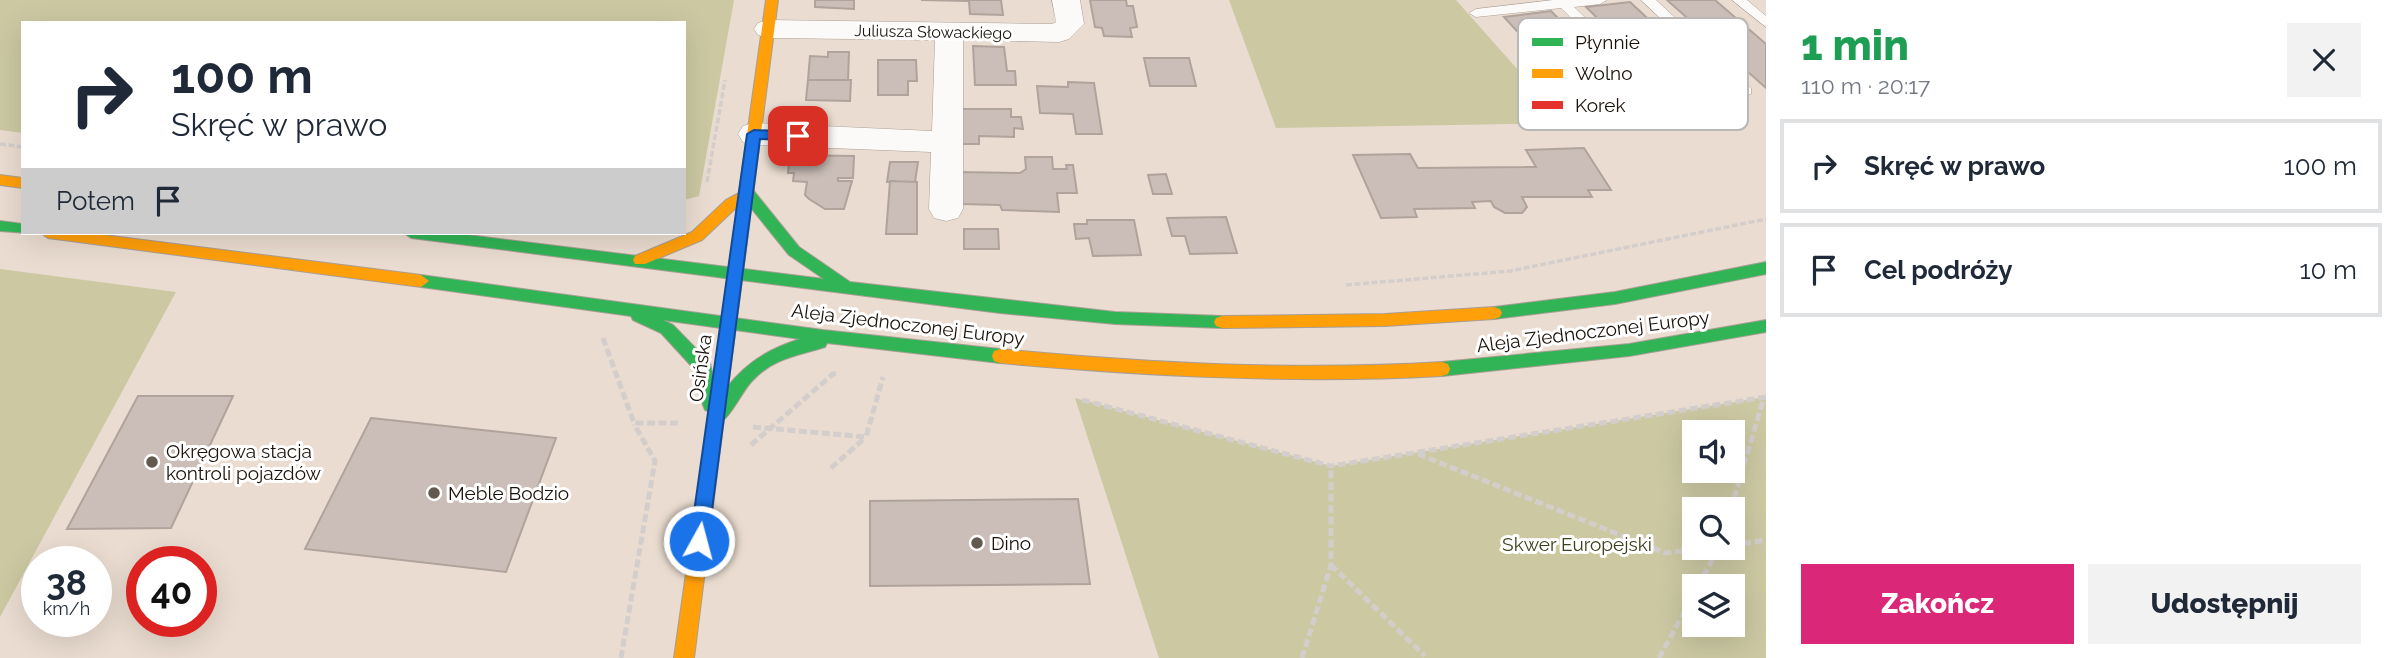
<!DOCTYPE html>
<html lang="pl">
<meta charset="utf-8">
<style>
body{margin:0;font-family:Raleway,sans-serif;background:#f2f2f3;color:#1f2937;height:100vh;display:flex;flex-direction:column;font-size:26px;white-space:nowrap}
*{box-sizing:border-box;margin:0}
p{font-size:23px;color:#747a83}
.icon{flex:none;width:38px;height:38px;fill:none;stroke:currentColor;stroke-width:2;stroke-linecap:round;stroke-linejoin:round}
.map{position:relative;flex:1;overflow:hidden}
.side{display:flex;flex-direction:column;background:#fff;width:630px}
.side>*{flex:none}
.top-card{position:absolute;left:21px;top:21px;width:665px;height:214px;border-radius:0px;box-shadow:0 7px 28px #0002;background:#fff;color:#1f2937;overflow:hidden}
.controls{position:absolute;left:1682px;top:420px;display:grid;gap:14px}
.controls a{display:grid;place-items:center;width:63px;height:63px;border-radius:0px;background:#fff;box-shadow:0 7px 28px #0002;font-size:35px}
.speed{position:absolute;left:21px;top:546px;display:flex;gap:14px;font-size:35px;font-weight:700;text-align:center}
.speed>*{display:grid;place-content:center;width:91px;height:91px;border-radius:50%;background:#fff;box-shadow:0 7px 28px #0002;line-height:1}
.speed small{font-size:18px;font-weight:400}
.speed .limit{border:10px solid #d22;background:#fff;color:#111}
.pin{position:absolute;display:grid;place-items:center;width:60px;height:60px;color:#fff;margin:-30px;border-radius:14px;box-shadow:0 4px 10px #0006}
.me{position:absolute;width:77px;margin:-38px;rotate:7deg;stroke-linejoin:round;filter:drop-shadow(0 0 5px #0008)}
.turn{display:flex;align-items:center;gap:24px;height:147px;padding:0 35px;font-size:32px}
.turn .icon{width:91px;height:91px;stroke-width:2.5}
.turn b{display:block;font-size:49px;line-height:60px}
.then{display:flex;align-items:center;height:66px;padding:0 35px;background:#0003;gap:14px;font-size:26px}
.round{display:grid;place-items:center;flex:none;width:74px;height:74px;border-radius:0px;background:#f2f2f3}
.summary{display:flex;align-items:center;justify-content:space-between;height:119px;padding:0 35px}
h1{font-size:42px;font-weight:800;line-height:52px;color:#1e9e55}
.button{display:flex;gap:14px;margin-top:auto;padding:14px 35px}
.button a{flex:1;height:80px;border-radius:0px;background:#db2777;color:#fff;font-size:28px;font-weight:800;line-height:80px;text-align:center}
.button a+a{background:#f2f2f3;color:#1f2937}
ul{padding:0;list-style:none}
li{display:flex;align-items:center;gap:21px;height:94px;margin:0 14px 10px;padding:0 21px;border:4px solid #e0e1e3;border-radius:0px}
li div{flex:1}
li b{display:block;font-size:26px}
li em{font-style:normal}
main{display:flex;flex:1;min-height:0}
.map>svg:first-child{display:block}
</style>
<main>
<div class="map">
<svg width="1766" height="658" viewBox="0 0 1766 658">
<rect width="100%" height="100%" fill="#eadcd0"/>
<g fill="#cbc8a2" fill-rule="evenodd">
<polygon points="0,0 734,0 699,196 684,200 684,23 23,23 23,133 0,130"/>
<polygon points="1229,0 1456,0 1565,123 1276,128"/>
<polygon points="0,269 176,292 0,617"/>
<path d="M1766,397V658H1159L1075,398L1331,466ZM1694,432H1732V471H1694ZM1694,509H1732V548H1694ZM1694,586H1732V625H1694Z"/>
</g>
<g fill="#cbbeb8" stroke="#afa39c" stroke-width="2">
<polygon points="815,0 854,0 854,9 815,7"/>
<polygon points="921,0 1001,0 1003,15 970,14 969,1"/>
<polygon points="1090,0 1126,0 1127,6 1133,6 1137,27 1130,28 1132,37 1104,36 1102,28 1095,27"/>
<polygon points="1667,0 1715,0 1766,44 1766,88"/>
<polygon points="1630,2 1728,93 1681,100 1586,7"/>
<polygon points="1551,11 1643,105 1591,112 1504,17"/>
<polygon points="973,46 1004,47 1007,71 1015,71 1016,85 975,85"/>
<polygon points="828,52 849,52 848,81 808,80 810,56 828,57"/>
<polygon points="1144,58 1189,58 1196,86 1150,86"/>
<polygon points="878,60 916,60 917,81 908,81 908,95 878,95"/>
<polygon points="808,80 851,80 850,101 806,100"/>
<polygon points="1068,82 1094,83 1102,134 1076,134 1073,114 1040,113 1037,86 1068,87"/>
<polygon points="956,109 1011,109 1011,117 1021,117 1023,129 1014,128 1014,137 979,136 979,144 957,144"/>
<polygon points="1584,148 1611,190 1588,190 1592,197 1522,197 1527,207 1522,213 1505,213 1494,207 1491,201 1472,202 1475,208 1414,209 1417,217 1381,218 1353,155 1410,154 1418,168 1536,167 1526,150"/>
<polygon points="790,155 854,156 853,178 838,178 838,181 852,181 844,209 825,209 809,199 805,195 807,182 793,181 794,173 788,173"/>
<polygon points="1025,157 1052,157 1053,169 1067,169 1066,165 1073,165 1077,193 1057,193 1059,212 1002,210 1000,205 962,204 960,172 1020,173 1026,169"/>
<polygon points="890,162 918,162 915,182 887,182"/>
<polygon points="1166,174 1172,194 1153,194 1148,175"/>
<polygon points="890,181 917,182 917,234 886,234"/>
<polygon points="1226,217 1237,253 1190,254 1185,236 1172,236 1167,218"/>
<polygon points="1087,220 1134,220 1141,255 1093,256 1089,238 1076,239 1074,224 1087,224"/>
<polygon points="964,229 998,229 999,249 964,249"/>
<polygon points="138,396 233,396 171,528 67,529"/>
<polygon points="371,418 556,438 506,572 305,549"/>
<polygon points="1078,499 1090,584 870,586 870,501"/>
</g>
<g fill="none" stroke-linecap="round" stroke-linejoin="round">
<defs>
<g id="lane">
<polygon points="1553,0 1607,0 1600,4 1574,7 1669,99 1671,102 1669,105 1659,105 1561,8 1476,17 1469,13 1476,9"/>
<polygon points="1641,0 1656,0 1751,88 1751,94 1741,94"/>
<polygon points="1732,0 1747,0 1766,16 1766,27"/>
</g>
<polygon id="street" points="1052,0 1080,0 1084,24 1069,39 1059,42 963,40 963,209 958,218 946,221 934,218 929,209 931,152 754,145 743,142 738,134 743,126 754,123 932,131 935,40 768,38 758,35 754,29 758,23 768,20 1052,24 1056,22"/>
<g id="fast">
<polygon points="748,189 753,190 799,247 850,282 1115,312 1222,316 1228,318 1230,322 1228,326 1222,328 1115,324 1000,313 411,238 404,233 452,233 824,279 789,255 743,198 741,194 743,190"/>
<polygon points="0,221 23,224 23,233 28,233 0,231"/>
<polygon points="1766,262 1766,274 1615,304 1494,319 1488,317 1486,313 1488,309 1494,307 1615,292"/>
<path d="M421,275L823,330L1000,349L1006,351L1008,356L1006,361L1000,363L827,343L825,347C797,356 773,358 752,381C743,390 731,416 722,421C718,423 716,422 712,420L711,412L705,410L703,405L696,371L661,333L633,320L631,316L421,287L413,281ZM663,320L800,339C764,350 739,368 718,400L710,363L673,325Z"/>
<polygon points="1766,320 1766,332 1629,356 1442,376 1436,374 1434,369 1436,364 1442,362 1629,344"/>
</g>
<g id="slow">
<polygon points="766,0 778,0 746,249 739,255 732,249 737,207 702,240 645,264 635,264 633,260 635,256 692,232 726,200 739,193"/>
<polygon points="0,175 23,178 23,188 0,185"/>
<polygon points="41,233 88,233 421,275 429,281 421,287 48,238"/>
<polygon points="1494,307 1500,309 1502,313 1500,317 1494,319 1385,326 1222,328 1216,326 1214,322 1216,318 1222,316 1385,314"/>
<path d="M1000,349C1148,363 1294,371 1442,362L1448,364L1450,369L1448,374L1442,376C1294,384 1148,376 1000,363L994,361L992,356L994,351Z"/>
<polygon points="715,419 721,421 723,426 694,658 674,658 707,426 709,421"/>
</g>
<polygon id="jam" points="739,243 746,249 723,426 721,431 715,433 709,431 707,426 732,249"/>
</defs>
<use href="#lane" stroke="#a99e95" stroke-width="1"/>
<use href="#street" stroke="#a99e95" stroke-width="1"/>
<use href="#fast" stroke="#a99e95" stroke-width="2"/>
<use href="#slow" stroke="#a99e95" stroke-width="2"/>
<use href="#jam" stroke="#a99e95" stroke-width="2"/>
<g stroke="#d3cecb" stroke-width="3.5" stroke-dasharray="6 2.5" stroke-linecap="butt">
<polyline points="0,144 23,147"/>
<polyline points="707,182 725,80"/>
<polyline points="1346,285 1510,271 1766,219"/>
</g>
<g stroke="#d3cecb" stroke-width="5" stroke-dasharray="8 3.5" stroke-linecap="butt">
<polyline points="603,338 634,423 678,423"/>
<polyline points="1082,400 1331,466 1766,397"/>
<polyline points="753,427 866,437 883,377"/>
<polyline points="751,445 833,374 838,373"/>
<polyline points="1418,454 1665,553 1709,548"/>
<polyline points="831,468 865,438"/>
<polyline points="1731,509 1764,397"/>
<polyline points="1732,545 1766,540"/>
<polyline points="1331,565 1425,656"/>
<polyline points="1698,586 1719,548"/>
<polyline points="621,658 655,461 634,424"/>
<polyline points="1302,658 1331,565 1331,466"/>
<polyline points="1659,658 1694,594"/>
</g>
<use href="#lane" fill="#fcfaf8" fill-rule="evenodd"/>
<use href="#street" fill="#fcfaf8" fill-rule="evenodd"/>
<use href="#fast" fill="#30b455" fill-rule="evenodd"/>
<use href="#slow" fill="#ff9f0a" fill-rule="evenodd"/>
<use href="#jam" fill="#e5322d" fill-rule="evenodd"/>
</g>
<polygon fill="#1a73e8" stroke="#114b97" stroke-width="2" points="754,130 798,132 805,136 798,141 760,139 708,541 705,548 699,550 692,548 690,541 747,134"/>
<g fill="#63594f" stroke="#fff" stroke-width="2.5">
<circle cx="152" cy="462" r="7"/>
<circle cx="434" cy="493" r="7"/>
<circle cx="977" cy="543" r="7"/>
</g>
<g text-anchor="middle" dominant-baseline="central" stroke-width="6" stroke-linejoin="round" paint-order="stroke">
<g font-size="16" fill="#1a120a" stroke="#fff">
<text transform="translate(933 32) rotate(1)">Juliusza Słowackiego</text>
</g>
<g font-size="19" fill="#1a120a" stroke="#fff">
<text transform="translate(908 324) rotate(7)">Aleja Zjednoczonej Europy</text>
<text transform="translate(1593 331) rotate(-7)">Aleja Zjednoczonej Europy</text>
<text transform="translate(700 368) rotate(-82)">Osińska</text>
</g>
<g font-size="19" fill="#1a120a" stroke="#fff" text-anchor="start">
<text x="166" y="451">Okręgowa stacja<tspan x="166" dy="22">kontroli pojazdów</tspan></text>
<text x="448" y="493">Meble Bodzio</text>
<text x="991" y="543">Dino</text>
</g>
<g font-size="19" fill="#3c3f1b" stroke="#fff">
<text x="1577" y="544">Skwer Europejski</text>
</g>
</g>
<rect x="1518" y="18" width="230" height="112" rx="10" fill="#fff" stroke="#bab8b6" stroke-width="2"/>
<rect x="1532" y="38" width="31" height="8" fill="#30b455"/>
<rect x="1532" y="69" width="31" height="9" fill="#ff9f0a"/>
<rect x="1532" y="101" width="31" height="8" fill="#e5322d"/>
<g font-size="19" fill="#1a120a">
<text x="1575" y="49">Płynnie</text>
<text x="1575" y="80">Wolno</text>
<text x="1575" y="112">Korek</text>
</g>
</svg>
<div class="controls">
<a><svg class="icon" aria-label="sound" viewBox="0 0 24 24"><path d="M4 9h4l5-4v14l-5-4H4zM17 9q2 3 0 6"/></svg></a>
<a><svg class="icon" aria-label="search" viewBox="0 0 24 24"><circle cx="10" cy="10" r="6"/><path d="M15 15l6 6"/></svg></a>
<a><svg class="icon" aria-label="layers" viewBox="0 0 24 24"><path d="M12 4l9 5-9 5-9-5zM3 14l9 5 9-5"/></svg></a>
</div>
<div class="speed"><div>38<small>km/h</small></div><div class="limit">40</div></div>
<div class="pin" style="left:798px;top:136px;background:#d93025"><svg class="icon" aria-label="arrive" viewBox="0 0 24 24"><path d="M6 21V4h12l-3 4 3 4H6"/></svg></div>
<svg class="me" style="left:699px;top:541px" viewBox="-20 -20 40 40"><circle r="17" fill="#1a73e8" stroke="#fff" stroke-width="3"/><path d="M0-11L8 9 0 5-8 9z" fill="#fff"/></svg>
<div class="top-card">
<div class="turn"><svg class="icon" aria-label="right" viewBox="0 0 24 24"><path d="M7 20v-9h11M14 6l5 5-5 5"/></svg><div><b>100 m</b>Skręć w prawo</div></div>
<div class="then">Potem<svg class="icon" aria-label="arrive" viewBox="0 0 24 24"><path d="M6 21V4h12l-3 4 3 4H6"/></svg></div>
</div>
</div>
<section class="side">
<div class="summary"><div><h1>1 min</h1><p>110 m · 20:17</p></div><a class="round"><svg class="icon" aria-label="close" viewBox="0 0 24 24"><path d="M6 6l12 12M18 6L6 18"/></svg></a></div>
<ul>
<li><svg class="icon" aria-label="right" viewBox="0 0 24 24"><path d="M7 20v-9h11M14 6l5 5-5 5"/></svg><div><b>Skręć w prawo</b></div><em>100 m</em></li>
<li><svg class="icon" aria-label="arrive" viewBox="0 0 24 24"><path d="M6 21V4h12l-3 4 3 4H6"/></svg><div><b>Cel podróży</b></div><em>10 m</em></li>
</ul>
<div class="button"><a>Zakończ</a><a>Udostępnij</a></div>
</section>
</main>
